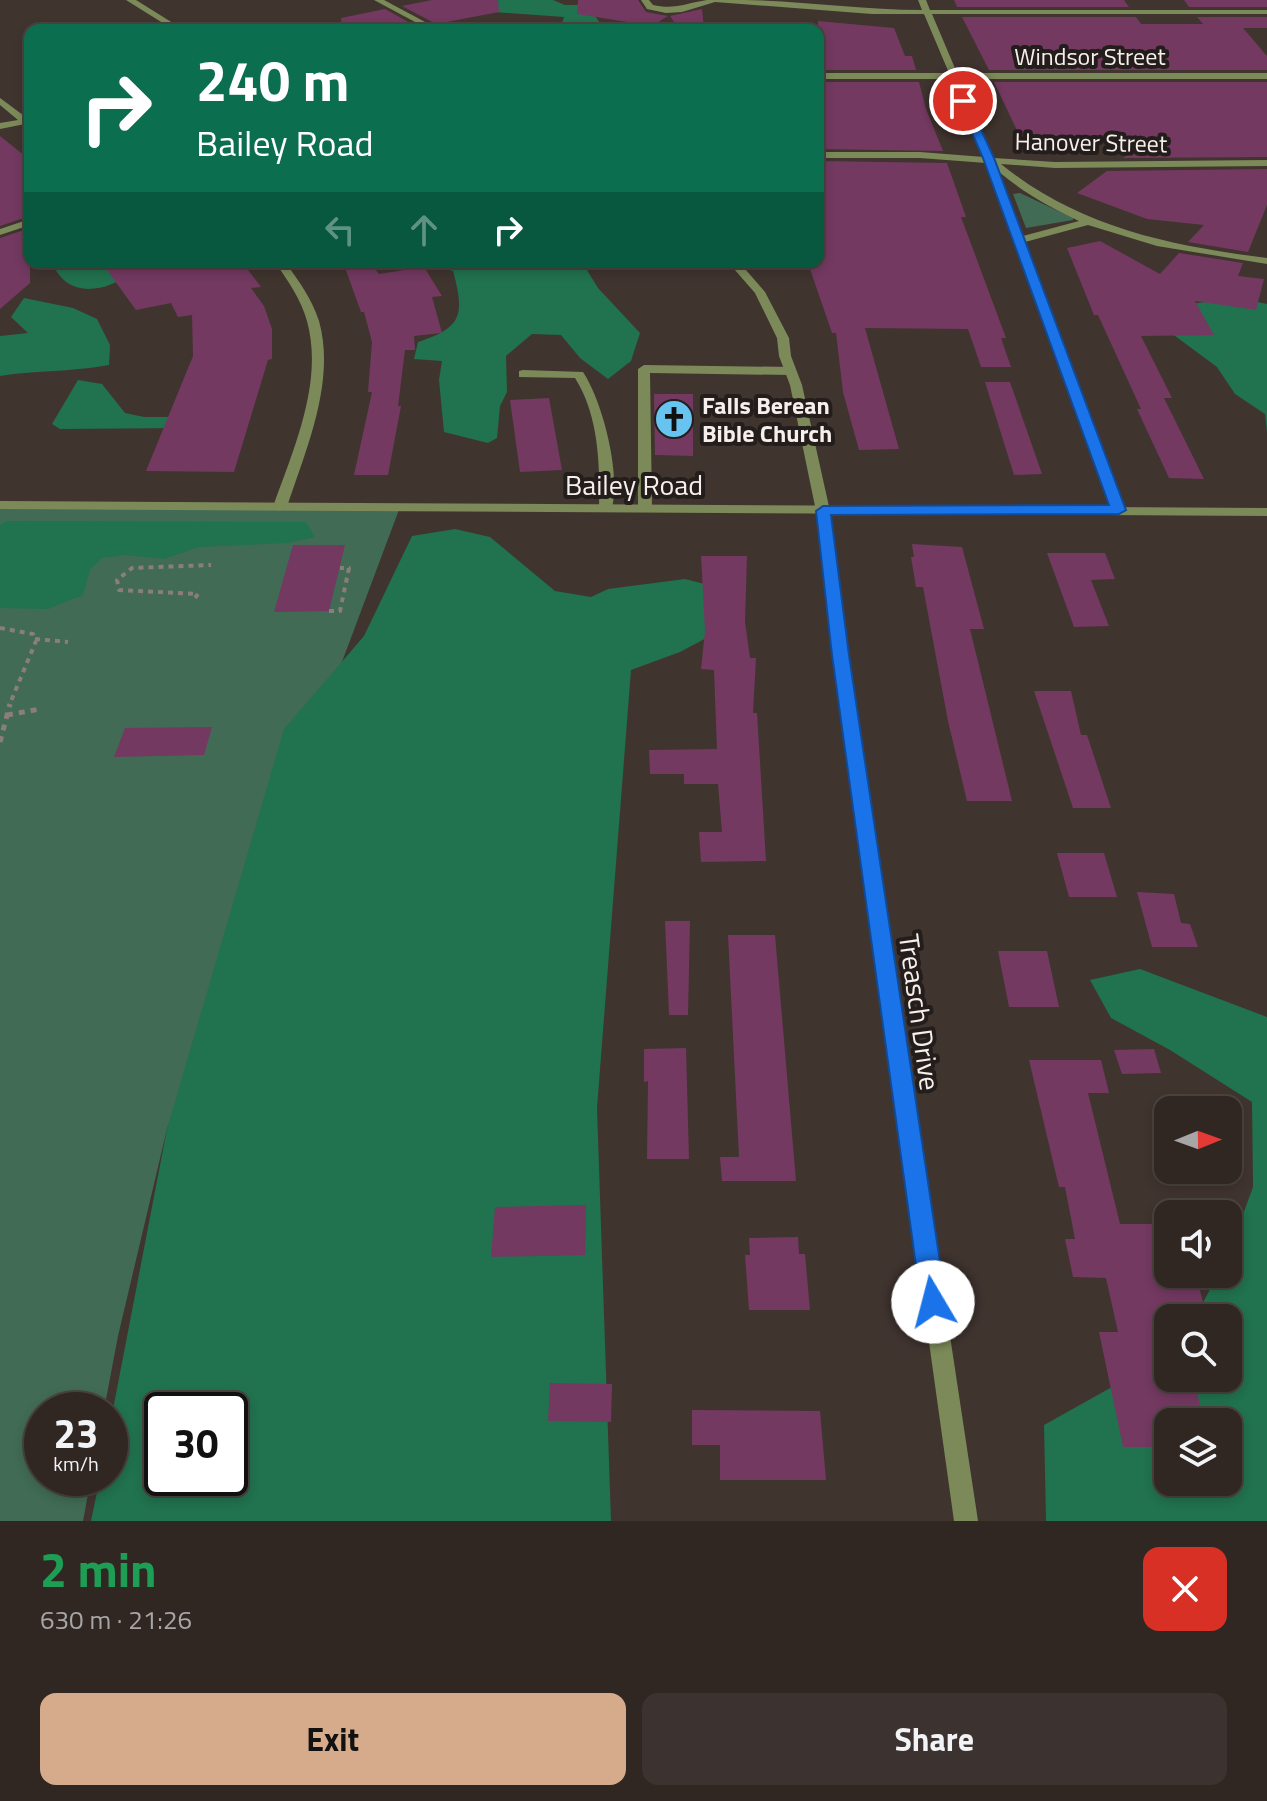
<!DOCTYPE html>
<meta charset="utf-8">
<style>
body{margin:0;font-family:"Titillium Web",sans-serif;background:#3c3330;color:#f1f3f6;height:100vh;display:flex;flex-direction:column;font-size:30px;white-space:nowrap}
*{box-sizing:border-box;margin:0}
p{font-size:26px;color:#a8a5a6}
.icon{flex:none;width:44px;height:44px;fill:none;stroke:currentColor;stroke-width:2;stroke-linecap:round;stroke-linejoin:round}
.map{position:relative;height:1521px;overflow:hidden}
.side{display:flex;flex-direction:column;background:#302723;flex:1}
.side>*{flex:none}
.top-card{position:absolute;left:24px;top:24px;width:800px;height:244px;border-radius:16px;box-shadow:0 4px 12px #0003,0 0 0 2px #4b4441;background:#0b6e4f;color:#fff;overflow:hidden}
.needle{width:52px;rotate:89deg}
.buttons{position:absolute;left:1154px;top:1096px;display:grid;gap:16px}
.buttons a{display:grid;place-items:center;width:88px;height:88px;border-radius:16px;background:#302723;box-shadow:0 4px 12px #0003,0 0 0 2px #4b4441;font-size:40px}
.speed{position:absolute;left:24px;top:1392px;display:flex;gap:16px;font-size:40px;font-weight:700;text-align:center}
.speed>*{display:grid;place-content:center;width:104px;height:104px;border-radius:50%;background:#302723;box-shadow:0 4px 12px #0003,0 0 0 2px #4b4441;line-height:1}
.speed small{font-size:20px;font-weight:400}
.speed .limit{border:4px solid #111;border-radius:12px;background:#fff;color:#111}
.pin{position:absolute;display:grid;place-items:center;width:68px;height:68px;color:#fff;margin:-34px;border:4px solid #fff;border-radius:50%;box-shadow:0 2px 8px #0007}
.me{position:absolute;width:88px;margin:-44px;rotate:352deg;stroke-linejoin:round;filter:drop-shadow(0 0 6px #0008)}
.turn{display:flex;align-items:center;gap:28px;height:168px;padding:0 40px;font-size:36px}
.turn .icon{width:104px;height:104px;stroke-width:2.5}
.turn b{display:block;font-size:56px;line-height:68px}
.lanes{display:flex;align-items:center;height:76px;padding:0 40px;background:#0003;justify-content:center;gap:40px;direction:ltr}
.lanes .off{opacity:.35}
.round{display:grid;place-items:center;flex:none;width:84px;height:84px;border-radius:16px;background:#3c3330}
.headline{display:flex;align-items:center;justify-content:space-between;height:136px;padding:0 40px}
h1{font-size:48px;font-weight:700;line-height:60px;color:#1e9e55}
.action{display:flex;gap:16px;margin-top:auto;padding:16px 40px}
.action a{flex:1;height:92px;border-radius:16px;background:#d6ab8b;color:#111;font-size:32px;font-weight:700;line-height:92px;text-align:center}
.action a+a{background:#3c3330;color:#f1f3f6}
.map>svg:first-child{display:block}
</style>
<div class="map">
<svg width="1267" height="1521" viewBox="0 0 1267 1521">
<rect width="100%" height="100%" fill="#40342f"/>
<g fill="#416b55">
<polygon points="1020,193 1073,218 1073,220 1026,228 1013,194"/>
<polygon points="0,505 400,507 167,1129 118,1336 104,1410 42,1410 42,1478 91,1478 83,1521 0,1521"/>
</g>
<g fill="#21724e" fill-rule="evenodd">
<polygon points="463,0 553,0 565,5 587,5 605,30 560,30 564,17 494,12"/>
<path d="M52,262H132L131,273C105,293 66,299 52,262Z"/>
<path d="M420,262H582L598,288L640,333L631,361L608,379L580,358L561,335L532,334L506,356L507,392L500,406L497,438L488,443L444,432L439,380L442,361L414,359L418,342C462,328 465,315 453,271Z"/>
<path d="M24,298L73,308L97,319L110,345L109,365C73,372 37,370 0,376V336L28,333L11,317Z"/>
<polygon points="1215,301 1253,301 1267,304 1267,432 1265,414 1235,394 1217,367 1167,330 1153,308"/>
<polygon points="78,380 102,384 125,413 144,417 178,417 188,428 60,429 52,424"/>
<polygon points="6,521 306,522 315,537 288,543 199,547 164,559 125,555 102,558 90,570 83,595 48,609 0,608 0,525"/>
<path d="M455,529L490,537L555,591L591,597L608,589L685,579L720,588L714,634L680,652L631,670L597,1108L611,1521H91L100,1478H110V1425L167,1129L284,729L364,636L412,536ZM162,1410H230V1478H162Z"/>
<path d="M1140,969L1267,1017V1521H1046L1044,1425L1112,1387L1168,1378H1228V1318H1195L1218,1274H1228V1255L1253,1187L1252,1102L1170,1050L1111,1018L1090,980ZM1168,1422H1228V1482H1168Z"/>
</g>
<g fill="#733961">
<polygon points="432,0 498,0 499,12 436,24 402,6"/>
<polygon points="578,0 638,0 646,12 668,16 652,26 577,14"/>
<polygon points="954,0 1124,0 1129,7 957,7"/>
<polygon points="1184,0 1267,0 1267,7 1189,7"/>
<polygon points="385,9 419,28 342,30 341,18"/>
<polygon points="702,9 704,28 679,29 670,16"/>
<polygon points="962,17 1136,17 1141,24 1203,24 1197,17 1267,17 1267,28 1243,28 1267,56 1267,70 989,70"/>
<polygon points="818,21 894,28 905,56 912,56 916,70 818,70"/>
<polygon points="818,82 919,82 926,109 943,151 818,149"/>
<polygon points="994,82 1267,82 1267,157 1123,158 1148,140 1070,140 1043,150 1023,143"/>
<polygon points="0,136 30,160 30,216 0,226"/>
<polygon points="818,161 947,163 966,217 961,217 1006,338 1001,338 1011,367 981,367 968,329 865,328 899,449 859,450 843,392 836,333 832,333 809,266 818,265"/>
<polygon points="1267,169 1267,205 1248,252 1188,242 1204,225 1147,219 1077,193 1107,171"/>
<polygon points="30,228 30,283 0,309 0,238"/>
<polygon points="1100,241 1160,274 1179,253 1243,263 1238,276 1264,279 1256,310 1195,301 1214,335 1141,336 1172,398 1164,398 1204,479 1169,478 1137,409 1141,409 1098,315 1094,315 1067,248"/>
<polygon points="144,262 242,262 261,287 251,288 264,306 272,329 272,359 268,360 234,472 146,471 193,356 192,315 178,317 171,303 136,310 104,266 147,264"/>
<polygon points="343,262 369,262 379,274 424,267 442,296 432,297 442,333 414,336 415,350 405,350 398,406 401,406 388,475 354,475 372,392 368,392 372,342 364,312 361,312"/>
<polygon points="985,382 1010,382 1042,474 1014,475"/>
<polygon points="654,394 693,394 693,456 655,455"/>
<polygon points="549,398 562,470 520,472 510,400"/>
<polygon points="912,544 962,547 984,629 970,629 1012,801 967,801 948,721 923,587 916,587 911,557 914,557"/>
<polygon points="293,545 345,545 329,611 274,612"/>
<polygon points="1047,553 1105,553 1115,579 1091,580 1109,626 1074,627"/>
<polygon points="701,556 747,556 745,622 750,658 756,658 753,713 757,713 766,861 701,862 699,832 722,832 718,784 684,784 684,774 650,774 649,750 717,749 714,670 701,669 705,631"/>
<polygon points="1034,691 1071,691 1081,735 1087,735 1111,808 1073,808"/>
<polygon points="212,727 204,755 114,757 125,728"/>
<polygon points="1057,853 1104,853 1117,897 1069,897"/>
<polygon points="1137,892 1174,894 1181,923 1190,924 1198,947 1152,947"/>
<polygon points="665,921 690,921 688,1015 669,1015"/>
<polygon points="728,935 775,935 796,1181 722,1181 720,1157 739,1157"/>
<polygon points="998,951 1047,951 1059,1007 1009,1007"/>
<polygon points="686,1048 689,1159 647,1159 648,1081 644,1082 644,1049"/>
<polygon points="1154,1049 1161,1073 1122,1074 1114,1050"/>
<polygon points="1029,1060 1101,1060 1109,1093 1088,1093 1120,1224 1168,1224 1168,1274 1181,1274 1184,1286 1199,1287 1207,1317 1161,1317 1168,1344 1168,1378 1176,1378 1178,1383 1195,1383 1204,1422 1168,1422 1168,1447 1123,1447 1099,1332 1118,1332 1106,1278 1073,1277 1065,1239 1075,1239 1065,1187 1059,1187"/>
<polygon points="586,1205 585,1255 491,1257 495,1207"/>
<polygon points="798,1237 799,1254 805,1254 810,1310 749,1310 745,1255 750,1255 749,1238"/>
<polygon points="550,1383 612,1384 611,1422 548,1421"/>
<polygon points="692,1410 820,1411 826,1480 720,1480 720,1445 692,1445"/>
</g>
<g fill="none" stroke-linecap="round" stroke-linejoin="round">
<g stroke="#897e7a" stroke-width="4" stroke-dasharray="5 5" stroke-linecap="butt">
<polyline points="195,598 198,594 119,590 117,580 132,568 211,565"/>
<polyline points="329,611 340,611 349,568 340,568"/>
<polyline points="0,628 33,634 36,641 9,706"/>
<polyline points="35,639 68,642"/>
</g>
<g stroke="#897e7a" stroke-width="5" stroke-dasharray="6 6" stroke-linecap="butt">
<polyline points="7,715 40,709"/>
<polyline points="0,742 10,704"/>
</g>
<g fill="#7c8a59" fill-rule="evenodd">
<polygon points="644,365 790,367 796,371 790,375 650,373 652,508 645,512 638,508 638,369"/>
<path d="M523,370L583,372C603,402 622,477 611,511H601L599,508C600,465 599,416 575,378L519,377V371Z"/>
</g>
<g fill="#7c8a59" fill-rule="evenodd">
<polygon points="126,0 136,0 184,30 174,30"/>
<polygon points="374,0 384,0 440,30 430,30"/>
<path d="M641,0H649L653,5C674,10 687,3 707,0C718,0 732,0 744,0C803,1 862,10 922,10L918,0H926L930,10H1267V14H932L957,73H1267V79H960L994,158L1055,162L1267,160V166L1055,168L1001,164C1078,227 1170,246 1267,258V264L1157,246L1088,225L1025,242L1126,510L1124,513H1114L1112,510L986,163L920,158H818V152H920L984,157L951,79H818V73H949L924,14H872L715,2L682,12L666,13L647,9ZM999,172C1024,193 1050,207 1079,221L1023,236Z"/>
<polygon points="0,98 27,118 30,117 30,123 0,129 0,123 18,120 0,105"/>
<polygon points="30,219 30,225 0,235 0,229"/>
<path d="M275,262H285C299,281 312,299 319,321C336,382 306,449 287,507L280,511L273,507C293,450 324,383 307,321C301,299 288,281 275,262Z"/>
<polygon points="728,262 739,262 765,292 789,338 791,356 802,385 830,511 847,655 978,1521 954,1521 833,655 816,511 790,385 779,356 777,338 755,293"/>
</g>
<polygon fill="#7c8a59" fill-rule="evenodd" points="0,501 1267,508 1267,516 0,509"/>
</g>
<polygon fill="#1a73e8" stroke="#114b97" stroke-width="2" points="963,98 968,101 994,158 1126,510 1119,514 831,515 849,655 946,1302 942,1309 933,1312 924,1309 921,1302 832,655 816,511 823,506 1109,505 983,158 958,101"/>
<defs>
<symbol id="church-disc" viewBox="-11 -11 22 22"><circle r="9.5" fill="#67c4f0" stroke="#231d1b"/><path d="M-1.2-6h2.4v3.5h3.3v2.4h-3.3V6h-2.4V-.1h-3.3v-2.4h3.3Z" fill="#111"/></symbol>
</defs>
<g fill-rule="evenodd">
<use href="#church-disc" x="652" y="397" width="44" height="44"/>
</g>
<g text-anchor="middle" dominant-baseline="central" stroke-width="8" stroke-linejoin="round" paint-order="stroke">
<g font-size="24" fill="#f7efec" stroke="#231d1b">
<text x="1090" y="56">Windsor Street</text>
<text transform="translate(1091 142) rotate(1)">Hanover Street</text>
</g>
<g font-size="24" font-weight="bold" fill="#f7efec" stroke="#231d1b" text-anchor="start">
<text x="702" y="405">Falls Berean<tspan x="702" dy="28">Bible Church</tspan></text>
</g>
<g font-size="28" fill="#f7efec" stroke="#231d1b">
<text x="634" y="484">Bailey Road</text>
<text transform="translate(920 1012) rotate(82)">Treasch Drive</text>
</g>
</g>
</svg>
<div class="buttons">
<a><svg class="needle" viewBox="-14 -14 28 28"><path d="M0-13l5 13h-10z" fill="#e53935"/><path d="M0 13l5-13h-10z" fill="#a8a5a6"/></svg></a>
<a><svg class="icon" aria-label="sound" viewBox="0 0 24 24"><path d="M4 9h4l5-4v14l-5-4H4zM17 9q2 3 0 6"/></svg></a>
<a><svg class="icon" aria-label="search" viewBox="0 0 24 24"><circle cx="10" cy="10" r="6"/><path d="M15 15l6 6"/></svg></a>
<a><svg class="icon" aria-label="layers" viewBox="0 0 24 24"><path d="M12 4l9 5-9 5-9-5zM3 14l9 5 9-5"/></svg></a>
</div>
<div class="speed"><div>23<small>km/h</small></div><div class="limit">30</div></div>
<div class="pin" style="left:963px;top:101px;background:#d93025"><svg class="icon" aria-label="arrive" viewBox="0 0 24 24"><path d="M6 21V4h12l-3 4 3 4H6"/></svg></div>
<svg class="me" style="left:933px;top:1302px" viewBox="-20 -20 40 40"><circle r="19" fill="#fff"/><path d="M0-13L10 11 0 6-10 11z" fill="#1a73e8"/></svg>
<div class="top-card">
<div class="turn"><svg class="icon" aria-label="right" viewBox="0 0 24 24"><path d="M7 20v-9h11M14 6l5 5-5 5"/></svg><div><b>240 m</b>Bailey Road</div></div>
<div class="lanes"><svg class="icon off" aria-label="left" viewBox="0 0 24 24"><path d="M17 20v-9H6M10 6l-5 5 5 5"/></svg><svg class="icon off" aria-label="ahead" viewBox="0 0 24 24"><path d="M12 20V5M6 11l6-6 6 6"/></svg><svg class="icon" aria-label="right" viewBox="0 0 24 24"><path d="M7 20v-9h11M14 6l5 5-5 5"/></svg></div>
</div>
</div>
<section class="side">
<div class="headline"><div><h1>2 min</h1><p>630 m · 21:26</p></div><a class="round" style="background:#d93025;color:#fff"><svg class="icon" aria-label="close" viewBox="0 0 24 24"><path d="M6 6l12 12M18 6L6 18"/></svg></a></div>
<div class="action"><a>Exit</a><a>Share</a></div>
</section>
